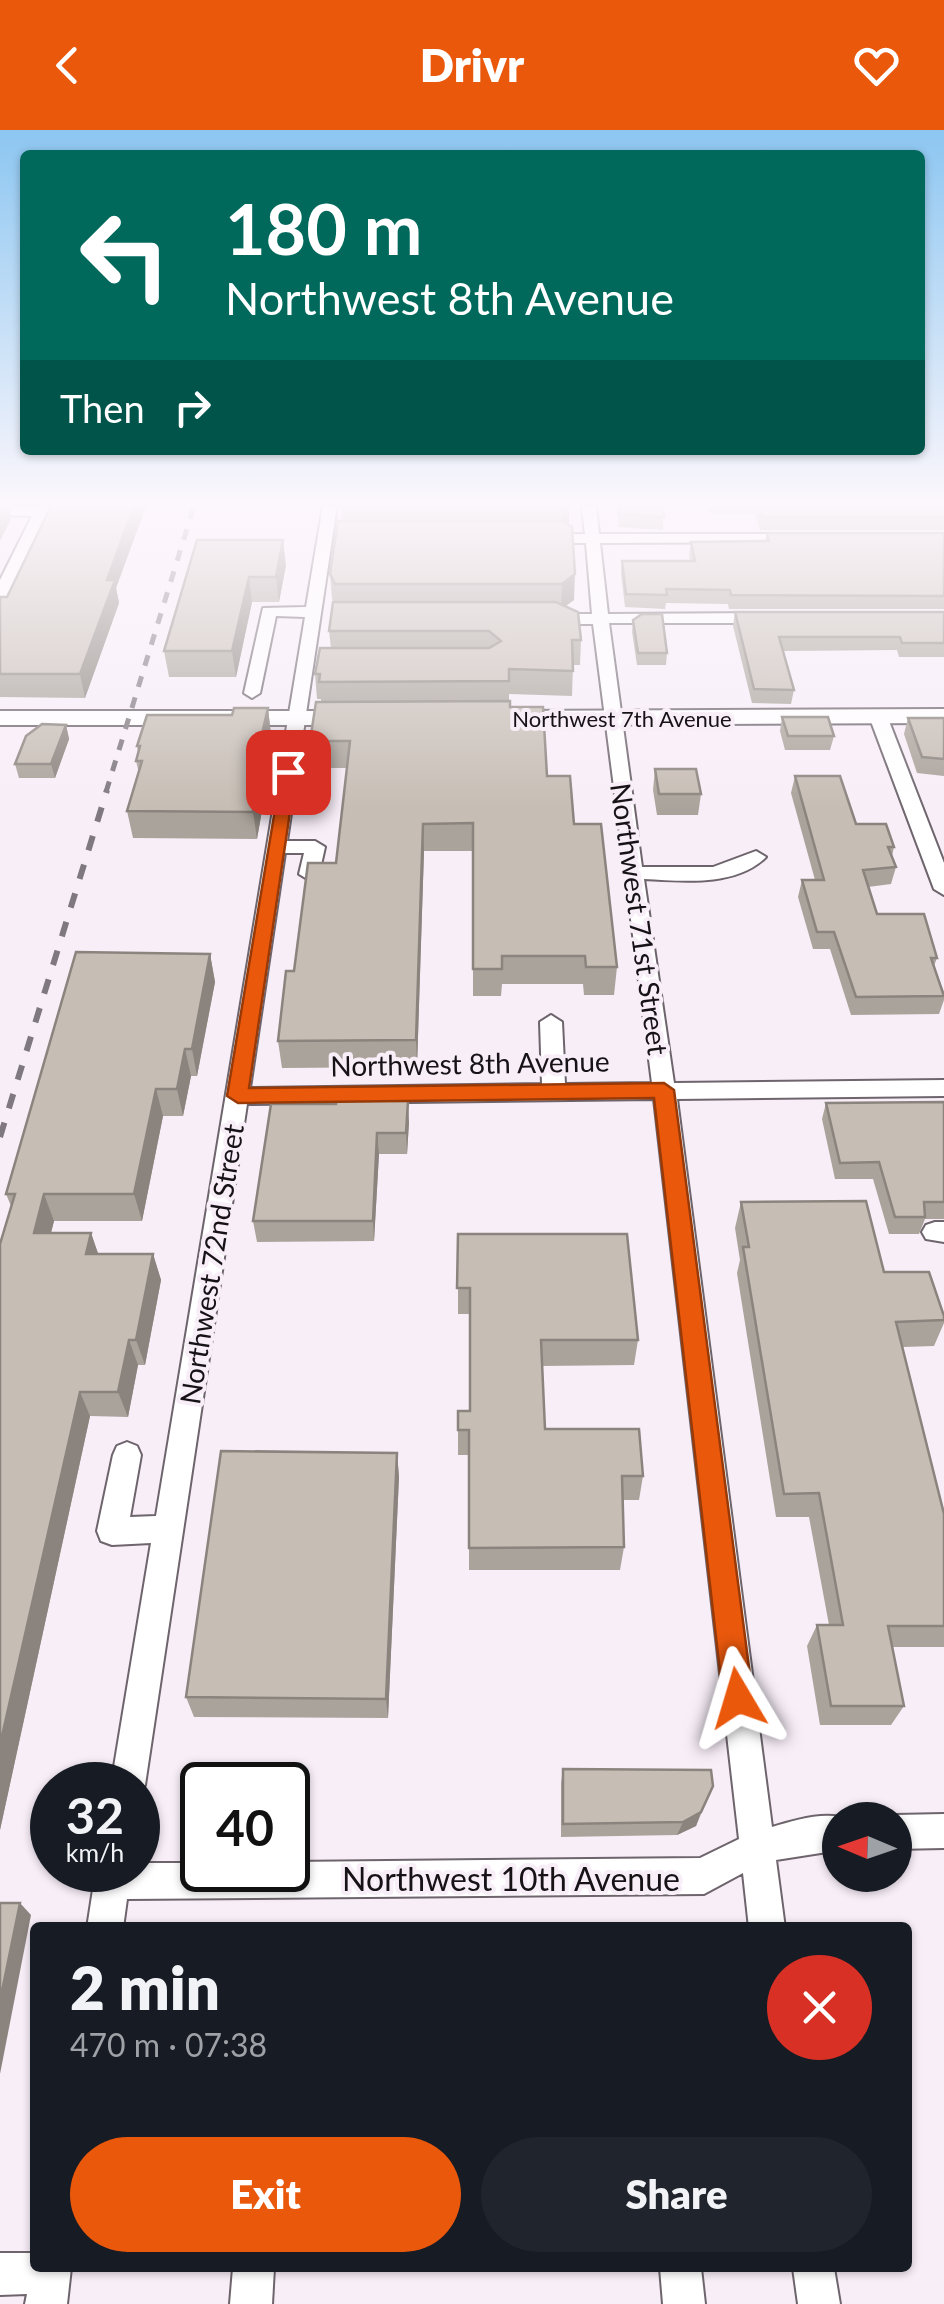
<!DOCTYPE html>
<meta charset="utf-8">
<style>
body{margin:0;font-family:Lato,sans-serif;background:#20242c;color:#f1f3f6;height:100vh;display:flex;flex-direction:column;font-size:38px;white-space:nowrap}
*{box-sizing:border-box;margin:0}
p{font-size:32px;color:#9ea1a6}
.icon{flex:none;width:55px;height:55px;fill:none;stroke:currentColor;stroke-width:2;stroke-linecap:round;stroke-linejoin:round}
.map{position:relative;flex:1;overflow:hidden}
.sheet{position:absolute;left:30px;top:1792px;width:882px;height:350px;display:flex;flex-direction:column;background:#171b24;border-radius:10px;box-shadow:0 2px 8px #0004}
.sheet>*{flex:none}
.banner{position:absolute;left:20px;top:20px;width:905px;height:305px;border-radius:10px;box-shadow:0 2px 8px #0004;background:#00695c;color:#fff;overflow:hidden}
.needle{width:65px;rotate:272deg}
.fabs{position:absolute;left:822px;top:1672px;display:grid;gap:20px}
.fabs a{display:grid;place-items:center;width:90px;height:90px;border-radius:50%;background:#171b24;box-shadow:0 2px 8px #0004;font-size:50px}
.speed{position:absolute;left:30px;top:1632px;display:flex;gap:20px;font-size:50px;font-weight:700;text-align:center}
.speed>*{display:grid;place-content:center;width:130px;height:130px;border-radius:50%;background:#171b24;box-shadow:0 2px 8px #0004;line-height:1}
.speed small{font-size:25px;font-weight:400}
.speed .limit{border:5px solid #111;border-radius:15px;background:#fff;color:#111}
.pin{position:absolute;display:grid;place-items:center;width:85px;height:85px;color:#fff;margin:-42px;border-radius:20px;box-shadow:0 5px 15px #0006}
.me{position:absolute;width:110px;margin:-55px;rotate:353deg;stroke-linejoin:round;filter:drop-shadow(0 0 8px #0008)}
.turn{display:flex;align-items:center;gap:35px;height:210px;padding:0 40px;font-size:45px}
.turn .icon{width:130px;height:130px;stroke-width:2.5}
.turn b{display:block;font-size:70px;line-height:85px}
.then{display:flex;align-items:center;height:95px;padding:0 40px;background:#0003;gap:20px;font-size:38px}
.round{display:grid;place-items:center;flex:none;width:105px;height:105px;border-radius:52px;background:#20242c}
.overview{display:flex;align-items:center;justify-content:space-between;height:170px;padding:0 40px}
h1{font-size:60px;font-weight:800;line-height:75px}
.cta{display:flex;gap:20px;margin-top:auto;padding:20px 40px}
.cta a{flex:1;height:115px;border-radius:60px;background:#ea580c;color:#fff;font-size:40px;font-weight:800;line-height:115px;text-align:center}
.cta a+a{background:#20242c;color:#f1f3f6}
header{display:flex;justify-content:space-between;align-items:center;height:130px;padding:0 40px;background:#ea580c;color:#fff;font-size:45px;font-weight:800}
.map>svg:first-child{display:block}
</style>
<header><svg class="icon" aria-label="back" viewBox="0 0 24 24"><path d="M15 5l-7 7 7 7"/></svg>Drivr<svg class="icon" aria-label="heart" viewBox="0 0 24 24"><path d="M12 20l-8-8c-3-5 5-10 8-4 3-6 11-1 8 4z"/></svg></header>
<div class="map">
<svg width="944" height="2174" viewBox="0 0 944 2174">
<rect width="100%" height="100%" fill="#f8eef8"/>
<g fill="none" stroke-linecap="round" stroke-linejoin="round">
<defs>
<g id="minor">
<polygon points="51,376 8,466 0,471 0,450 32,386 0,385 0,377"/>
<path d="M323,376H337L287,711H315L325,717L319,744L309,750L299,744L304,723H285L250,958L542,954L540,892L551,885L562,892L565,954L652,953L593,494H549L541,489L549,484H592L586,413H539L532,409L539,405L585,404L582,376H596L599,404H799L806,408L799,412L600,413L608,484L764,483L772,488L764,493H609L642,737H713L756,721L766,727C736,757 682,751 644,749L674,953L944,950V966L677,969L772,1697C796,1690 827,1680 850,1690H840V1720L776,1730L785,1798H749L743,1743L704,1764L127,1769L123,1798H87L96,1740H138V1733H202V1740H288V1732L700,1728L739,1709L654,969L247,974L145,1655L138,1668V1655H111L151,1413L112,1415L101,1411L97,1401L113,1325L117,1316L127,1312L137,1316L141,1325L130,1387L156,1386L305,487L276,486L260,563L252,568L244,563L263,478L306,477Z"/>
<polygon points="878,581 887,586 944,733 944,765 934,759 869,586"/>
<polygon points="935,1092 944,1092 944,1112 926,1109 922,1102 926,1095"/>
<polygon points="944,1684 944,1718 895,1719 895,1690 883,1690 895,1685"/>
<polygon points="0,2123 35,2123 35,2138 71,2138 67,2174 25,2174 27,2164 0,2165"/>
<polygon points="233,2138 274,2138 272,2174 230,2174"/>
<polygon points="660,2138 701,2138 705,2174 663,2174"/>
<polygon points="793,2138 834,2138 840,2174 798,2174"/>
</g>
<g id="major">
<polygon points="944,579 944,593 499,595 488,588 499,581"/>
<polygon points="0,581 355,581 366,588 355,595 0,595"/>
</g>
</defs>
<use href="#minor" stroke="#6d646c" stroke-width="4"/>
<use href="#major" stroke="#6d646c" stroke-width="4"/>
<use href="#minor" fill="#fff" fill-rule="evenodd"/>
<use href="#major" fill="#fff" fill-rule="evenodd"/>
<polyline stroke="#7f797f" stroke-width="5" stroke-dasharray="11 11" stroke-linecap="butt" points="106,662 194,376"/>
<polyline stroke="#7f797f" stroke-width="6" stroke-dasharray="15 15" stroke-linecap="butt" points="0,1007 107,660"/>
</g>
<g fill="#aaa39b">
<polygon points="51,376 146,376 116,458 119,473 85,568 0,567 0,467 7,467"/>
<polygon points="341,376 569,376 568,395 574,470 566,476 581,510 580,535 573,535 572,566 509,564 509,571 510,577 574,694 617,837 614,865 584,865 583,854 502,854 501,866 473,866 473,721 424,721 417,937 282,938 278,911 294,841 336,733 347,638 313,638 310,611 321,572 321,569 317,569 315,544 331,518 329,501 334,472 332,469 330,444 342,391"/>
<polygon points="616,376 663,376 663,400 619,397"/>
<polygon points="705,376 944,376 944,400 760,400 755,384 710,384"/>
<polygon points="767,403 944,403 944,479 729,479 728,474 666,473 665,479 625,477 621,444 622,431 690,431 689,425 691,412 765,411"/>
<polygon points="197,410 286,435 279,472 252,472 236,547 169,547 164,521"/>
<polygon points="735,482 944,482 944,527 899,527 897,520 783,521 794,560 791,574 752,573 733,496"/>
<polygon points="633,490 667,523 666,535 637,535 632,502"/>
<polygon points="268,578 271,605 268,621 270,635 257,709 133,708 127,681 139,643 136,631 138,623 137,616 232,585"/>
<polygon points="782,587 834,606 830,620 785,620 780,601"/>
<polygon points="908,588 944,588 944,646 917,643 904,604"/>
<polygon points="66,595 69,609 55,648 19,648 15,634"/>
<polygon points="655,639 701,664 698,685 657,685 653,660"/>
<polygon points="795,646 856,694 894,717 892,726 896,737 891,754 868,757 877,784 937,828 934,836 944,862 944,870 939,884 851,885 830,819 813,819 798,767 802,750 815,750 791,663"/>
<polygon points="210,824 215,852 197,946 191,946 183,986 163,986 142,1091 54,1091 51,1103 91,1103 98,1124 153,1124 161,1150 145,1235 138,1235 128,1287 90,1286 0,1700 0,1114 11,1076 6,1064"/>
<polygon points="944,972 944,1089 925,1089 919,1104 889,1104 873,1049 835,1049 822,989 826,973"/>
<polygon points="271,974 409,992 407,1024 379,1024 374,1111 257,1112 253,1091"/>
<polygon points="741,1072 884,1142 944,1186 944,1193 934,1216 903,1217 944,1384 944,1517 892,1517 904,1576 891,1595 820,1595 807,1516 817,1495 829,1495 809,1387 776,1387 737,1143 740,1130 735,1098"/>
<polygon points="458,1104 638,1210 634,1235 542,1236 545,1299 643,1346 639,1370 623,1370 624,1417 620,1440 469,1440 469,1325 458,1325 458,1281 470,1281 470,1184 458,1184"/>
<polygon points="397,1323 399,1347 388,1588 194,1587 186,1567"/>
<polygon points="563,1639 713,1656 696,1696 677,1705 561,1707 561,1653"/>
</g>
<g fill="#8b847e">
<polygon points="8,376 11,389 0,411 0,392"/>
<polygon points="134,376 146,376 116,458 119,473 85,568 80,544 107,450"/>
<polygon points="564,376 569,376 569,395 561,400 562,378"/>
<polygon points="283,410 286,435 279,472 276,447"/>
<polygon points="575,444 574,470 561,479 562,454"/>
<polygon points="249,447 252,472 236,547 232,521"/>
<polygon points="268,578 271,605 268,621 270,635 257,709 253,682 261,608"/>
<polygon points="66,595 69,609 55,648 51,634"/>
<polygon points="423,694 424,721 417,937 416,910"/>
<polygon points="210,824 215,852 197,946 192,919"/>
<polygon points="185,919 191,946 183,986 177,959"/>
<polygon points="156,959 163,986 142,1091 134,1064"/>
<polygon points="408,971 409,992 407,1024 406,1003"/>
<polygon points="377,1003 379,1024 374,1111 373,1091"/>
<polygon points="44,1064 54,1091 44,1129 34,1103"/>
<polygon points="91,1103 100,1129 86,1124"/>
<polygon points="153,1124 161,1150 145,1235 136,1210"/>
<polygon points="129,1210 138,1235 128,1287 118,1262"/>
<polygon points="80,1262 90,1286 0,1700 0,1615"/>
<polygon points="397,1323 399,1347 388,1588 386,1569"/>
<polygon points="701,1682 696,1696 677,1705 683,1692"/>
<polygon points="20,1773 31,1785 0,1944 0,1871"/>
</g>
<g fill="#c6bdb4" stroke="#8b847e" stroke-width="2.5">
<polygon points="0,376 8,376 0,392"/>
<polygon points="51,376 134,376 107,450 115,450 80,544 0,544 0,467 7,467"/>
<polygon points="341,376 564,376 562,378 341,378"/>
<polygon points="619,376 663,376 664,387 620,384"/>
<polygon points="759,376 944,376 944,387 762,387"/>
<polygon points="338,391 562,391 572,397 575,444 562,454 335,454 330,444"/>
<polygon points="767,403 944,403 944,466 731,465 730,460 666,459 667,465 626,464 622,431 695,431 691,412 769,411"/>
<polygon points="197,410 283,410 276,447 249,447 232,521 164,521"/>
<polygon points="333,472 556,472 578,482 581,510 572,510 573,541 509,539 509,551 319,552 320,544 315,544 320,518 489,518 501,511 489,501 329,501"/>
<polygon points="735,482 944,482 944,513 902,513 900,507 779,507 794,560 754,559"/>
<polygon points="642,484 662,484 667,523 638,523 633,490"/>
<polygon points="510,571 510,577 543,577 547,646 570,646 574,694 601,694 617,837 586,837 585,826 502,826 502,839 473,839 473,693 423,694 416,910 278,911 286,841 294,841 308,733 336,733 350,611 310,611 316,572"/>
<polygon points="234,578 268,578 261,608 266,609 253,682 127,681 142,631 136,631 140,616 137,616 147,585 232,585"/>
<polygon points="782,587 828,587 834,606 788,606"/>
<polygon points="908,588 944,588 944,629 922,627"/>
<polygon points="42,594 66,595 51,634 15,634 26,606"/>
<polygon points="655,639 696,639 701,664 659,664"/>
<polygon points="795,646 840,646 856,694 886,694 894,717 888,717 896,737 863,740 877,784 924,784 937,828 931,828 944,866 856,867 834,802 817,802 802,750 824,750"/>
<polygon points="76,822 210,824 192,919 185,919 177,959 156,959 134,1064 44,1064 34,1103 91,1103 86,1124 153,1124 136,1210 129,1210 118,1262 80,1262 0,1615 0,1114 15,1064 6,1064"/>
<polygon points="336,970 408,971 406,1003 377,1003 373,1091 253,1091 271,974 336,974"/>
<polygon points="944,972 944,1072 924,1072 925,1087 895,1087 879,1032 840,1033 826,973"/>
<polygon points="866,1071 884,1142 929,1142 944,1186 944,1190 896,1192 944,1384 944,1496 888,1496 904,1576 831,1576 817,1495 843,1495 819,1363 784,1364 743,1117 749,1117 741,1072"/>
<polygon points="458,1104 627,1104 638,1210 541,1210 545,1299 639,1299 643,1346 622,1346 624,1417 469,1418 469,1300 458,1300 458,1281 470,1281 470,1158 457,1158"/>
<polygon points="221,1321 397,1323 386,1569 186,1567"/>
<polygon points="563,1639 711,1640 713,1656 701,1682 683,1692 563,1694"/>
<polygon points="0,1773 20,1773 0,1871"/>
</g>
<linearGradient id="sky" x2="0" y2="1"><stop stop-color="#8cc6f1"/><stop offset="0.55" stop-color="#fcf7fc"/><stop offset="1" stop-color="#fcf7fc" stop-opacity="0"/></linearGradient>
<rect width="944" height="680" fill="url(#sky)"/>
<polygon fill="#ea580c" stroke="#983908" stroke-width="2.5" points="282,638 296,642 249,958 664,953 674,960 753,1568 748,1578 738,1582 728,1578 723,1568 654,968 238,973 227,966"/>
<g text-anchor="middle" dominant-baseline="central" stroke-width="8" stroke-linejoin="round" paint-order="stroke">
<g font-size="22" fill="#161216" stroke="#f8eef8">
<text x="622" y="588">Northwest 7th Avenue</text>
</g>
<g font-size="28" fill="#161216" stroke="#f8eef8">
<text transform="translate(640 789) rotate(82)">Northwest 71st Street</text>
<text transform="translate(470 933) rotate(-1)">Northwest 8th Avenue</text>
<text transform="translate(211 1134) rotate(-81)">Northwest 72nd Street</text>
</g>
<g font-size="32" fill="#161216" stroke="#f8eef8">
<text x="511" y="1748">Northwest 10th Avenue</text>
</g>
</g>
</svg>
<div class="fabs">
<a><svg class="needle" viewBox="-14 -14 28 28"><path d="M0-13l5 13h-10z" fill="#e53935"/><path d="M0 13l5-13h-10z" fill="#9ea1a6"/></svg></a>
</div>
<div class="speed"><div>32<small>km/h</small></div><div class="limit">40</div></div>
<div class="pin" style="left:288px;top:642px;background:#d93025"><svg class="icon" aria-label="arrive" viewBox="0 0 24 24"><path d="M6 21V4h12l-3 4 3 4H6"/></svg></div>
<svg class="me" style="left:738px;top:1568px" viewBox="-20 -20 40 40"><path d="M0-17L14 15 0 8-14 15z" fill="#ea580c" stroke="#fff" stroke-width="4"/></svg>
<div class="banner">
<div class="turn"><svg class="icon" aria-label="left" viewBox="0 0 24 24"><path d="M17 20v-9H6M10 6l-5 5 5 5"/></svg><div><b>180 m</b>Northwest 8th Avenue</div></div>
<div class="then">Then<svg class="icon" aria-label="right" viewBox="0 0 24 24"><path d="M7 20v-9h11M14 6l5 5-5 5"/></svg></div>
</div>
<section class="sheet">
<div class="overview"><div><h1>2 min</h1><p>470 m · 07:38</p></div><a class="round" style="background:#d93025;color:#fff"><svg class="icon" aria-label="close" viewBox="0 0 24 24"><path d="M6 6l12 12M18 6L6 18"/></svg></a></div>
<div class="cta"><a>Exit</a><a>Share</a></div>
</section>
</div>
